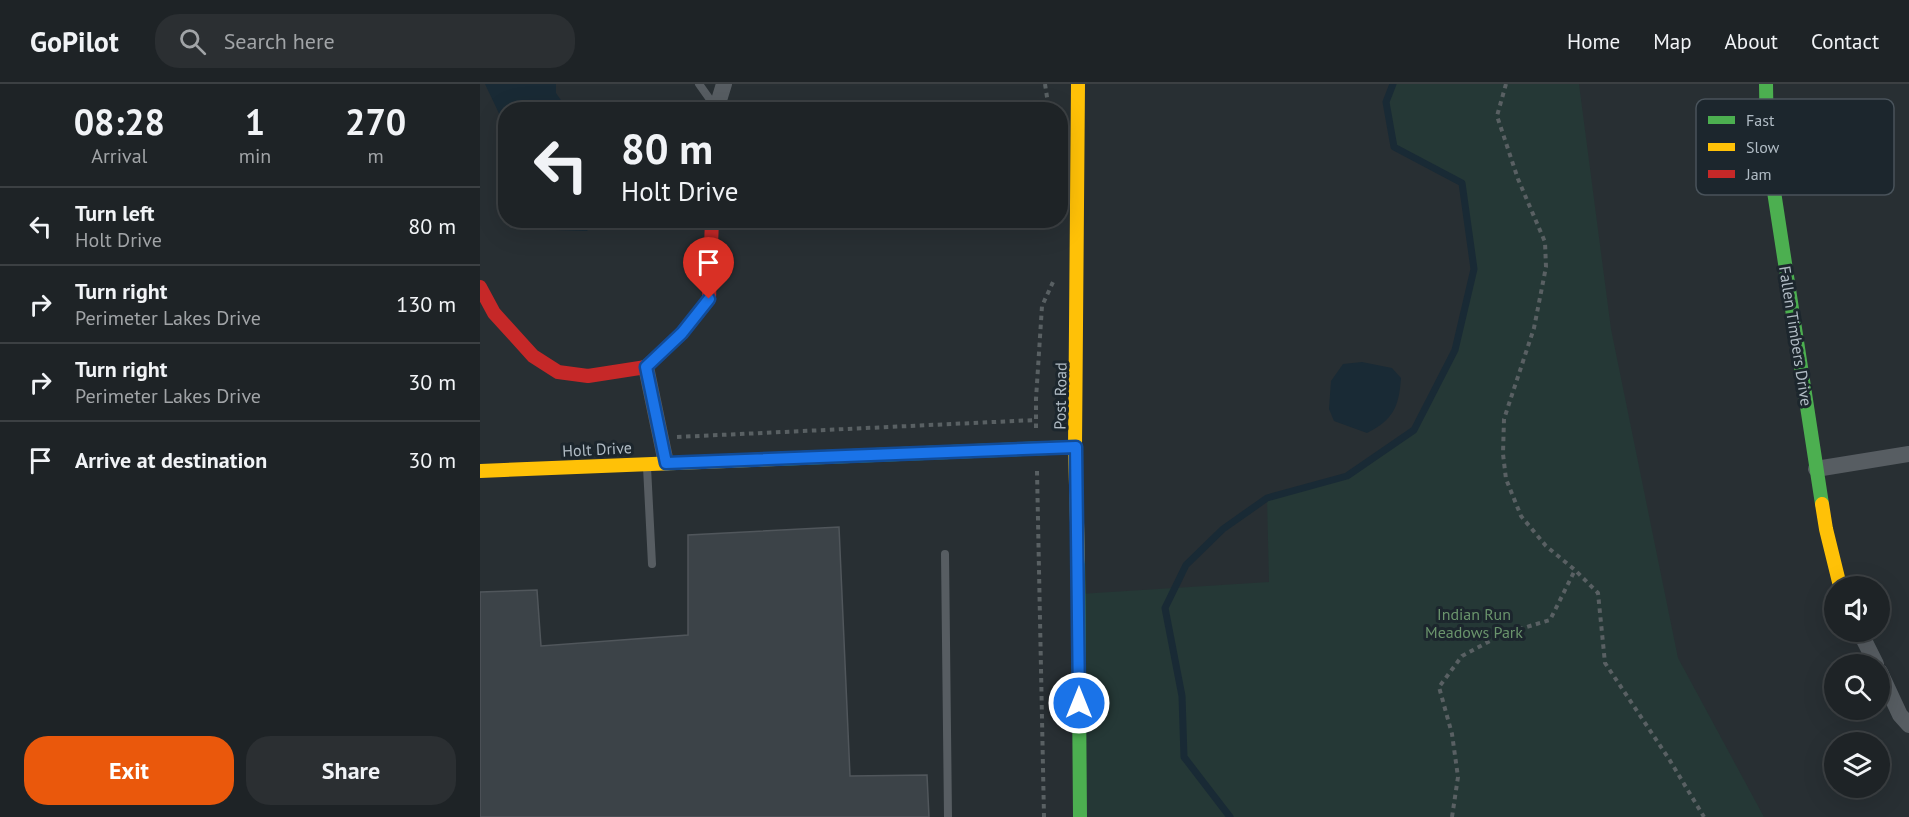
<!DOCTYPE html>
<style>
body{margin:0;font-family:"PT Sans",sans-serif;background:#2b2f32;color:#f1f3f6;height:100vh;display:flex;flex-direction:column;font-size:22px;white-space:nowrap}
*{box-sizing:border-box;margin:0}
p{font-size:20px;color:#a1a4a7}
.icon{flex:none;width:33px;height:33px;fill:none;stroke:currentColor;stroke-width:2;stroke-linecap:round;stroke-linejoin:round}
.map{position:relative;flex:1;overflow:hidden}
.drawer{display:flex;flex-direction:column;background:#1e2326;width:480px}
.drawer>*{flex:none}
.banner{position:absolute;left:18px;top:18px;width:570px;height:126px;border-radius:24px;box-shadow:0 6px 24px #0002,0 0 0 2px #3c4043;background:#1e2326;color:#f1f3f6;overflow:hidden}
.tools{position:absolute;left:1344px;top:492px;display:grid;gap:12px}
.tools a{display:grid;place-items:center;width:66px;height:66px;border-radius:50%;background:#1e2326;box-shadow:0 6px 24px #0002,0 0 0 2px #3c4043;font-size:30px}
.pin{position:absolute;display:grid;place-items:center;width:51px;height:51px;color:#fff;margin:-62px -26px;border-radius:50% 50% 50% 0;rotate:-45deg;box-shadow:0 0 6px #0007}
.pin .icon{rotate:45deg}
.me{position:absolute;width:66px;margin:-33px;rotate:0deg;stroke-linejoin:round;filter:drop-shadow(0 0 4px #0008)}
.turn{display:flex;align-items:center;gap:21px;height:126px;padding:0 24px;font-size:27px}
.turn .icon{width:78px;height:78px;stroke-width:2.5}
.turn b{display:block;font-size:42px;line-height:51px}
.eta{display:flex;justify-content:space-evenly;align-items:center;height:102px;text-align:center}
.eta b{font-size:36px;font-weight:600;line-height:42px}
.cta{display:flex;gap:12px;margin-top:auto;padding:12px 24px}
.cta a{flex:1;height:69px;border-radius:24px;background:#ea580c;color:#fff;font-size:24px;font-weight:600;line-height:69px;text-align:center}
.cta a+a{background:#2b2f32;color:#f1f3f6}
ul{padding:0;list-style:none}
li{display:flex;align-items:center;gap:18px;height:78px;padding:0 24px;border-top:2px solid #3c4043}
li div{flex:1}
li b{display:block;font-size:22px}
li em{font-style:normal}
header{display:flex;align-items:center;gap:36px;box-sizing:border-box;height:84px;padding:0 30px;background:#1e2326;border-bottom:2px solid #3c4043}
header strong{font-size:28px}
nav{display:flex;gap:33px;margin-inline-start:auto;font-size:21px}
.search{width:420px;height:54px;background:#2b2f32;display:flex;align-items:center;gap:15px;box-sizing:border-box;padding:0 21px;border-radius:24px;color:#a1a4a7;font-size:22px}
main{display:flex;flex:1;min-height:0}
.map>svg:first-child{display:block}
</style>
<header>
<strong>GoPilot</strong>
<div class="search"><svg class="icon" aria-label="search" viewBox="0 0 24 24"><circle cx="10" cy="10" r="6"/><path d="M15 15l6 6"/></svg>Search here</div>
<nav><a>Home</a><a>Map</a><a>About</a><a>Contact</a></nav>
</header>
<main>
<section class="drawer">
<div class="eta">
<div><b>08:28</b><p>Arrival</p></div>
<div><b>1</b><p>min</p></div>
<div><b>270</b><p>m</p></div>
</div>
<ul>
<li><svg class="icon" aria-label="left" viewBox="0 0 24 24"><path d="M17 20v-9H6M10 6l-5 5 5 5"/></svg><div><b>Turn left</b><p>Holt Drive</p></div><em>80 m</em></li>
<li><svg class="icon" aria-label="right" viewBox="0 0 24 24"><path d="M7 20v-9h11M14 6l5 5-5 5"/></svg><div><b>Turn right</b><p>Perimeter Lakes Drive</p></div><em>130 m</em></li>
<li><svg class="icon" aria-label="right" viewBox="0 0 24 24"><path d="M7 20v-9h11M14 6l5 5-5 5"/></svg><div><b>Turn right</b><p>Perimeter Lakes Drive</p></div><em>30 m</em></li>
<li><svg class="icon" aria-label="arrive" viewBox="0 0 24 24"><path d="M6 21V4h12l-3 4 3 4H6"/></svg><div><b>Arrive at destination</b></div><em>30 m</em></li>
</ul>
<div class="cta"><a>Exit</a><a>Share</a></div>
</section>
<div class="map">
<svg width="1429" height="733" viewBox="0 0 1429 733">
<rect width="100%" height="100%" fill="#282f33"/>
<polygon fill="#253836" points="913,0 1099,0 1131,245 1198,574 1284,733 600,733 599,510 789,498 787,414 867,392 934,346 975,266 994,185 982,99 914,63 906,18"/>
<g fill="#192a35">
<polygon points="5,0 76,0 76,9 87,25 26,26 25,42"/>
<polygon points="71,137 115,137 107,147 76,146"/>
<path d="M882,278L912,284L921,294C919,323 913,336 887,349L854,337L849,325L851,297L863,280Z"/>
</g>
<g fill="none" stroke-linecap="round" stroke-linejoin="round">
<polyline stroke="#192a35" stroke-width="7" points="750,733 704,673 702,612 685,524 706,481 743,445 787,414 867,392 934,346 975,266 994,185 982,99 914,63 906,18 913,0"/>
</g>
<polygon fill="#3c4348" stroke="#50565b" stroke-width="1.5" points="359,443 370,692 447,691 449,733 0,733 0,508 57,506 61,562 208,551 208,451"/>
<g fill="none" stroke-linecap="round" stroke-linejoin="round">
<g stroke="#596063" stroke-width="4" stroke-dasharray="4.5 4.5" stroke-linecap="butt">
<polyline points="565,0 569,26"/>
<polyline points="1026,0 1017,32 1038,95 1065,158 1066,183 1054,244 1024,335 1023,370 1026,395 1041,432 1066,462 1095,486 1118,509 1125,579 1189,675 1224,733"/>
<polyline points="556,344 556,315 562,222 573,198"/>
<polyline points="197,353 556,336"/>
<polyline points="557,387 564,733"/>
<polyline points="972,733 978,693 972,650 959,603 982,572 1023,550 1070,536 1095,486"/>
</g>
<g stroke="#575d62" stroke-width="8">
<polyline points="219,0 236,24"/>
<polyline points="167,383 172,480"/>
<polyline points="465,470 468,733"/>
</g>
<g stroke="#575d62" stroke-width="16">
<polyline points="236,26 244,0"/>
<polyline points="166,283 186,379"/>
<polyline points="1336,385 1429,370"/>
<polyline points="1380,548 1396,580"/>
<polyline points="1400,588 1420,631 1429,641"/>
</g>
<g stroke="#4caf50" stroke-width="14">
<polyline points="1286,0 1287,62 1342,420"/>
<polyline points="296,375 595,363"/>
<polyline points="598,476 600,733"/>
</g>
<g stroke="#ffc107" stroke-width="14">
<polyline points="598,0 595,363 598,476"/>
<polyline points="0,387 296,375"/>
<polyline points="1342,420 1346,445 1360,502"/>
</g>
<polyline stroke="#c62828" stroke-width="14" points="0,203 14,229 53,272 78,288 108,292 166,283 202,249 229,215 232,136"/>
</g>
<g fill="none" stroke-linecap="round" stroke-linejoin="round">
<defs>
<polyline id="route" points="229,215 202,249 166,283 186,379 596,363 599,619"/>
</defs>
<use href="#route" stroke="#114b97" stroke-width="15"/>
<use href="#route" stroke="#1a73e8" stroke-width="10"/>
</g>
<g text-anchor="middle" dominant-baseline="central" stroke-width="6" stroke-linejoin="round" paint-order="stroke">
<g font-size="16" fill="#b1bcc5" stroke="#1c262d">
<text transform="translate(1316 252) rotate(81)">Fallen Timbers Drive</text>
<text transform="translate(580 312) rotate(-89)">Post Road</text>
<text transform="translate(117 365) rotate(-3)">Holt Drive</text>
</g>
<g font-size="16" fill="#6a946c" stroke="#1c262d">
<text x="994" y="530">Indian Run<tspan x="994" dy="18">Meadows Park</tspan></text>
</g>
</g>
<rect x="1216" y="15" width="198" height="96" rx="9" fill="#1c262d" stroke="#49535b" stroke-width="1.5"/>
<rect x="1228" y="32" width="27" height="8" fill="#4caf50"/>
<rect x="1228" y="59" width="27" height="8" fill="#ffc107"/>
<rect x="1228" y="86" width="27" height="8" fill="#c62828"/>
<g font-size="16" fill="#b1bcc5">
<text x="1266" y="42">Fast</text>
<text x="1266" y="69">Slow</text>
<text x="1266" y="96">Jam</text>
</g>
</svg>
<div class="tools">
<a><svg class="icon" aria-label="sound" viewBox="0 0 24 24"><path d="M4 9h4l5-4v14l-5-4H4zM17 9q2 3 0 6"/></svg></a>
<a><svg class="icon" aria-label="search" viewBox="0 0 24 24"><circle cx="10" cy="10" r="6"/><path d="M15 15l6 6"/></svg></a>
<a><svg class="icon" aria-label="layers" viewBox="0 0 24 24"><path d="M12 4l9 5-9 5-9-5zM3 14l9 5 9-5"/></svg></a>
</div>
<div class="pin" style="left:229px;top:215px;background:#d93025"><svg class="icon" aria-label="arrive" viewBox="0 0 24 24"><path d="M6 21V4h12l-3 4 3 4H6"/></svg></div>
<svg class="me" style="left:599px;top:619px" viewBox="-20 -20 40 40"><circle r="17" fill="#1a73e8" stroke="#fff" stroke-width="3"/><path d="M0-11L8 9 0 5-8 9z" fill="#fff"/></svg>
<div class="banner">
<div class="turn"><svg class="icon" aria-label="left" viewBox="0 0 24 24"><path d="M17 20v-9H6M10 6l-5 5 5 5"/></svg><div><b>80 m</b>Holt Drive</div></div>
</div>
</div>
</main>
